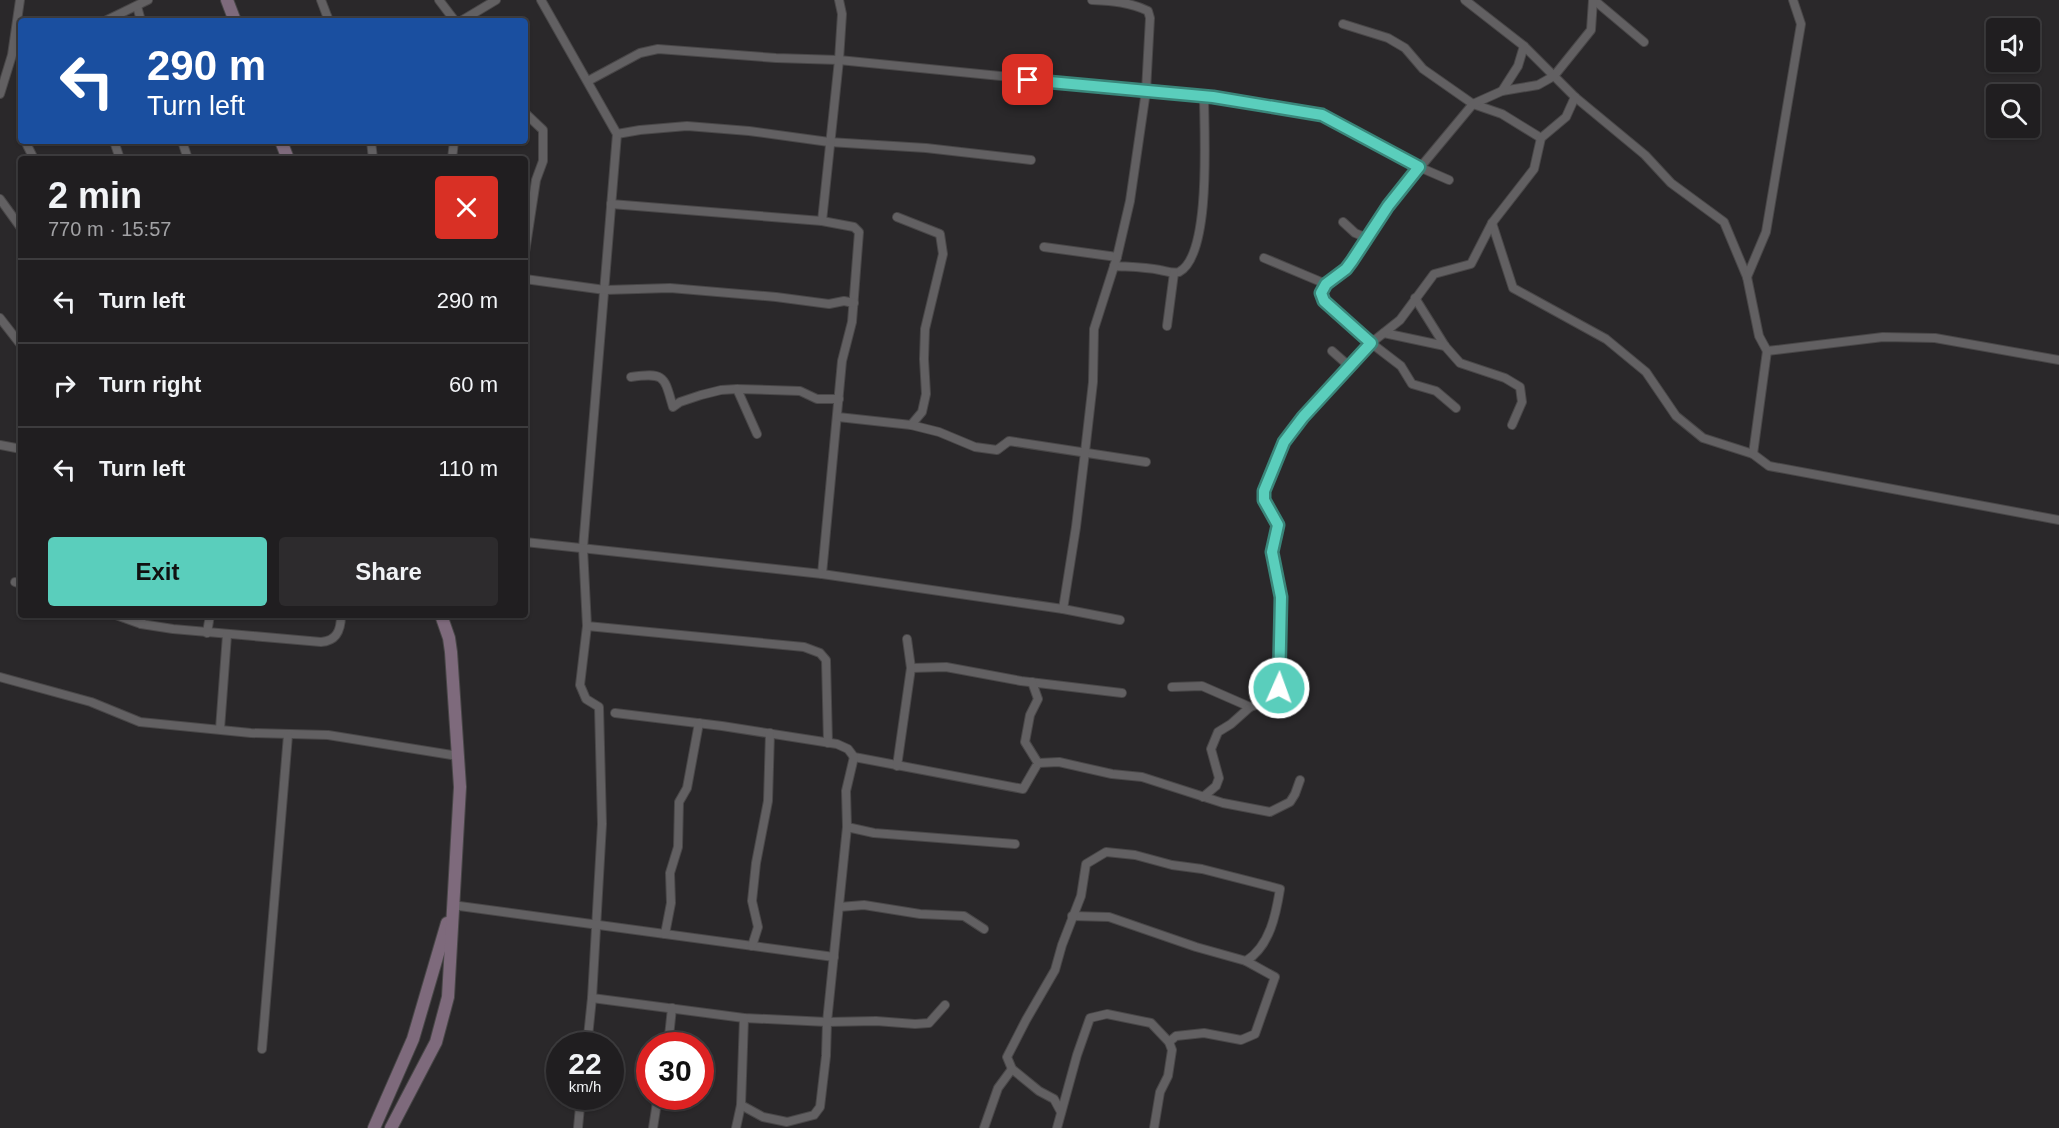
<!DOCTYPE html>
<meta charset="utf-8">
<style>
body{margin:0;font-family:Arial,sans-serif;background:#2d2b2d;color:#f1f3f6;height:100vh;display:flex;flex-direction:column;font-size:22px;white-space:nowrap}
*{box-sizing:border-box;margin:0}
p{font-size:20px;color:#a2a2a5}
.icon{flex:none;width:33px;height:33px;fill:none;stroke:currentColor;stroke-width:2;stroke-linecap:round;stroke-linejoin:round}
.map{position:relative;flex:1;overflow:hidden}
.sheet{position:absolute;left:18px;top:156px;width:510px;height:462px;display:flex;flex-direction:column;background:#201e20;border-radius:6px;box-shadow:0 2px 4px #0004,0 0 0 2px #3d3c3e}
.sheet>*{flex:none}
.top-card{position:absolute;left:18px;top:18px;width:510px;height:126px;border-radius:6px;box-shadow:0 2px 4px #0004,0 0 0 2px #3d3c3e;background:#1a4fa0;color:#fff;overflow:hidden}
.buttons{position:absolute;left:1986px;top:18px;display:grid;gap:12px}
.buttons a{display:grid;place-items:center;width:54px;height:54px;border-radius:6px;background:#201e20;box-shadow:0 2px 4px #0004,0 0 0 2px #3d3c3e;font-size:30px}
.speed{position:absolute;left:546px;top:1032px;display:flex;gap:12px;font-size:30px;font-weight:700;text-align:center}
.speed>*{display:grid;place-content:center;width:78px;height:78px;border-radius:50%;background:#201e20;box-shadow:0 2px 4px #0004,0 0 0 2px #3d3c3e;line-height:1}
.speed small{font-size:15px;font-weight:400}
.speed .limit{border:9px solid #d22;background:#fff;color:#111}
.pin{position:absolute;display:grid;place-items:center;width:51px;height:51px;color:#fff;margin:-26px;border-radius:12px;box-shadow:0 3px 9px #0006}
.me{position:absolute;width:66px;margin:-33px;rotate:2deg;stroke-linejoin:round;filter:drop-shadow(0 0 4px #0008)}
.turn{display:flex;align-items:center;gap:21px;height:126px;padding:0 30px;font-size:27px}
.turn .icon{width:78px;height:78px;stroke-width:2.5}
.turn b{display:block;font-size:42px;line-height:51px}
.round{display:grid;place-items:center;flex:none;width:63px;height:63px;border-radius:6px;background:#2d2b2d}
.head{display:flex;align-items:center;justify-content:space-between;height:102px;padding:0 30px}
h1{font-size:36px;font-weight:700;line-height:45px}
.action{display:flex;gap:12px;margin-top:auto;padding:12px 30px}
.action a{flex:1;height:69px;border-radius:6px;background:#5acebc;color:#111;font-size:24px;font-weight:700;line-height:69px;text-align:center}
.action a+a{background:#2d2b2d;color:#f1f3f6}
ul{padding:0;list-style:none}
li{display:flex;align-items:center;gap:18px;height:84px;padding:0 30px;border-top:2px solid #3d3c3e}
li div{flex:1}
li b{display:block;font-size:22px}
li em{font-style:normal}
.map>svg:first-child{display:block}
</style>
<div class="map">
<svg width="2059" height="1128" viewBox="0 0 2059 1128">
<rect width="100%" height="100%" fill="#2a282a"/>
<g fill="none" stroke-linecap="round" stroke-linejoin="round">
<defs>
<g id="street">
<polyline points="321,0 329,21"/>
<polyline points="439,0 455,21"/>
<polyline points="541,0 617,134 583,548 587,626 580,685 586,699 599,707 602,824 592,998 587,1046"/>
<polyline points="1465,0 1524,46 1575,97 1645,155 1671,183 1724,222 1747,277 1759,336 1767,351 1883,337 1935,338 2059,360"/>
<polyline points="1594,0 1644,42"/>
<polyline points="137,6 141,21"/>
<polyline points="105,21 148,0"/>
<polyline points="461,21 496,0"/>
<polyline points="1343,24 1388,38 1405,48 1423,69 1473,104 1502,114 1541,138"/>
<polyline points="588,81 640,53 658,49 776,58 839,60 1213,97 1322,115 1419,167 1449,180"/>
<polyline points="1502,91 1538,85 1554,76 1591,30 1593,0"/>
<polyline points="0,94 12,55 20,0"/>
<polyline points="525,113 543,130 543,161 536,180 525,252"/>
<polyline points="617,134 640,130 687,126 749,131 829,142 926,148 1031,160"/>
<polyline points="114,141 120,159"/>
<polyline points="182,141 188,159"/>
<polyline points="371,141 373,159"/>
<polyline points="27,145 34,159"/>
<polyline points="452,159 454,141"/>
<polyline points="0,199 21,228"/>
<polyline points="611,204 822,221 854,227 859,232 852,322 842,361 822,574"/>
<polyline points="897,217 940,234 943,254 925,329 924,359 926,394 922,412 911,425"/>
<polyline points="822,221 839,60 842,14 839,0"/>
<polyline points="1343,222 1355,233 1367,238"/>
<polyline points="1492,223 1513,288 1606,339 1646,372 1676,416 1703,438 1753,454 1769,466 2059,520"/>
<polyline points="1044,247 1117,257"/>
<polyline points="1264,258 1326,284"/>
<path d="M1114,266C1130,267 1145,267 1160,270C1166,271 1173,274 1179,272C1212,255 1204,130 1204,96"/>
<polyline points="1747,277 1766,232 1801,24 1793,0"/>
<polyline points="525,279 605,290 670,288 776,297 829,304 844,301 854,303"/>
<polyline points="1415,298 1445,346 1460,363 1505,378 1520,387 1522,402 1512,425"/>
<polyline points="0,318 21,345"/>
<polyline points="1167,326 1174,273"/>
<polyline points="1384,333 1445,346"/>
<polyline points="1332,351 1349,366"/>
<path d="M631,377C666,372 664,377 673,407L680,402L701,395L721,390L737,389L800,391L817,399H839"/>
<polyline points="737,389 757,434"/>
<polyline points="1456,408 1436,391 1412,384 1401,366 1371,343 1324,301 1321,293 1326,284 1346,269 1388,206 1473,104 1502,91 1518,66 1524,46"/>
<polyline points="838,417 911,425 939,432 975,447 997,450 1009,441 1146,462"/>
<polyline points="0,445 21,449"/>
<polyline points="1753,454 1767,351"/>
<polyline points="525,542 822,574 1063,609 1120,620"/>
<polyline points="15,582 21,584"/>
<path d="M1063,609L1076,527L1085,452L1093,382L1094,329L1117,257L1130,201L1146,91L1150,18L1148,11C1130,2 1112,1 1092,0"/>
<path d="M116,615L141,624L173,629L321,642C337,641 341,630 341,615"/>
<polyline points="141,624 142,615"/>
<polyline points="587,626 804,647 820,653 826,660 828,743"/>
<polyline points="207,633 210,615"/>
<polyline points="911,668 946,667 1021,681 1122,693"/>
<polyline points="0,677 91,702 140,722 251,733 328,735 458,756"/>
<polyline points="1172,687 1202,686 1250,707 1262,703 1279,688 1281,597 1272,552 1278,525 1264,500 1264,491 1284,442 1303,417 1371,343 1400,320 1434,274 1471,264 1492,223 1534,169 1541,138 1566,117 1575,97"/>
<polyline points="615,713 722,726 837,744 848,749 854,757 1023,789 1038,763 1025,742 1030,715 1038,699 1032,682"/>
<polyline points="220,729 227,635"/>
<polyline points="1038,763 1059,762 1112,774 1142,777 1223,803 1270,812 1290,802 1295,794 1300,780"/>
<polyline points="897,766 911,668 907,639"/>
<polyline points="1203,797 1216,786 1219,778 1211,749 1218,732 1231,724 1250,707"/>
<polyline points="847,827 874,833 1015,844"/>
<polyline points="452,905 834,957"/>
<polyline points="839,907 864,905 920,914 964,916 984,929"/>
<polyline points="1072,916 1109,917 1196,947 1246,961 1275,977 1255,1034 1241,1040 1204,1033 1176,1036 1169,1042"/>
<polyline points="665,934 671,903 670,873 678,847 679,802 687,788 699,723"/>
<polyline points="752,946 758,927 752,901 756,863 768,801 770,733"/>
<polyline points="592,998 744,1018 827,1022 876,1021 915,1024 929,1023 945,1005"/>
<polyline points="668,1046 672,1008"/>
<polyline points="262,1049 288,735"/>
<path d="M1012,1069L1007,1057L1026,1020L1055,970L1062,945L1081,896L1086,864L1106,852L1135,855L1172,865L1202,869L1280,889C1276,914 1270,946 1246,961"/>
<polyline points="741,1105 763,1117 787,1122 814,1115 820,1107 826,1056 827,1022 847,827 846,791 854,757"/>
<polyline points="578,1128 581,1096"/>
<polyline points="653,1128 658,1096"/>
<polyline points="736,1128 741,1105 744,1018"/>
<polyline points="984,1128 998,1088 1012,1069 1039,1091 1054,1099 1061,1112"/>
<polyline points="1057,1128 1077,1055 1090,1018 1107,1014 1151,1023 1169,1042 1172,1050 1168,1076 1160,1092 1154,1128"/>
</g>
<g id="secondary">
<polyline points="227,0 235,21"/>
<polyline points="281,141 288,159"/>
<polyline points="374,1128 413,1039 447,923"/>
<polyline points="391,1128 436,1042 448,997 460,787 451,652 449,638 441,615"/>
</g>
</defs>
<use href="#street" stroke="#494748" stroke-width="10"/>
<use href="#secondary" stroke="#494748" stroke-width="14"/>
<use href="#street" stroke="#626062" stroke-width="8"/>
<use href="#secondary" stroke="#7e6a7c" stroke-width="12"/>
</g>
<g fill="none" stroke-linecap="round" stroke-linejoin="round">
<defs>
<polyline id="route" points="1028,80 1213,97 1322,115 1419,167 1388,206 1352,261 1346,269 1326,284 1321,293 1324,301 1371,343 1303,417 1284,442 1264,491 1264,500 1278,525 1272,552 1281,597 1279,688"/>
</defs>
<use href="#route" stroke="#3a867a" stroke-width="15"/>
<use href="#route" stroke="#5acebc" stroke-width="10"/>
</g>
</svg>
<div class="buttons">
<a><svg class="icon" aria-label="sound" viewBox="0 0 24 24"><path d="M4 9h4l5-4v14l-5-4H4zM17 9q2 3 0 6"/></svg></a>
<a><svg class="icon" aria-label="search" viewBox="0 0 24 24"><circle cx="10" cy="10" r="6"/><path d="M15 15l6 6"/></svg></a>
</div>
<div class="speed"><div>22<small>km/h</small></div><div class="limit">30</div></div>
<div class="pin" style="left:1028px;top:80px;background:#d93025"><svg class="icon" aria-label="arrive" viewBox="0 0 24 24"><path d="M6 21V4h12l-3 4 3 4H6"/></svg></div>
<svg class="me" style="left:1279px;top:688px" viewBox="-20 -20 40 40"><circle r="17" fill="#5acebc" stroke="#fff" stroke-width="3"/><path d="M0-11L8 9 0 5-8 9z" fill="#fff"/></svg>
<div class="top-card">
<div class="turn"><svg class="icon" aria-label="left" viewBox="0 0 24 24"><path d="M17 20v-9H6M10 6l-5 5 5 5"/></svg><div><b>290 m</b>Turn left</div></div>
</div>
<section class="sheet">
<div class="head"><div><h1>2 min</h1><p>770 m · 15:57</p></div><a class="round" style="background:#d93025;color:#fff"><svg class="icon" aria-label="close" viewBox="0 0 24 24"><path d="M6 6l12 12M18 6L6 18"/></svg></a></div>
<ul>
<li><svg class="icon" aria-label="left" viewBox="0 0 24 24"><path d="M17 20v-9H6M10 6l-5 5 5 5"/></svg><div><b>Turn left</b></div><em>290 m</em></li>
<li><svg class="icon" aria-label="right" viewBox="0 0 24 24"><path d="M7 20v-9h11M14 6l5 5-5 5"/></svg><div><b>Turn right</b></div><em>60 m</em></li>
<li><svg class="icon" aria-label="left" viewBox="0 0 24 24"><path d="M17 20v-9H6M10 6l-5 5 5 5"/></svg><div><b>Turn left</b></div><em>110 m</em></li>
</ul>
<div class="action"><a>Exit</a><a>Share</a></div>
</section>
</div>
